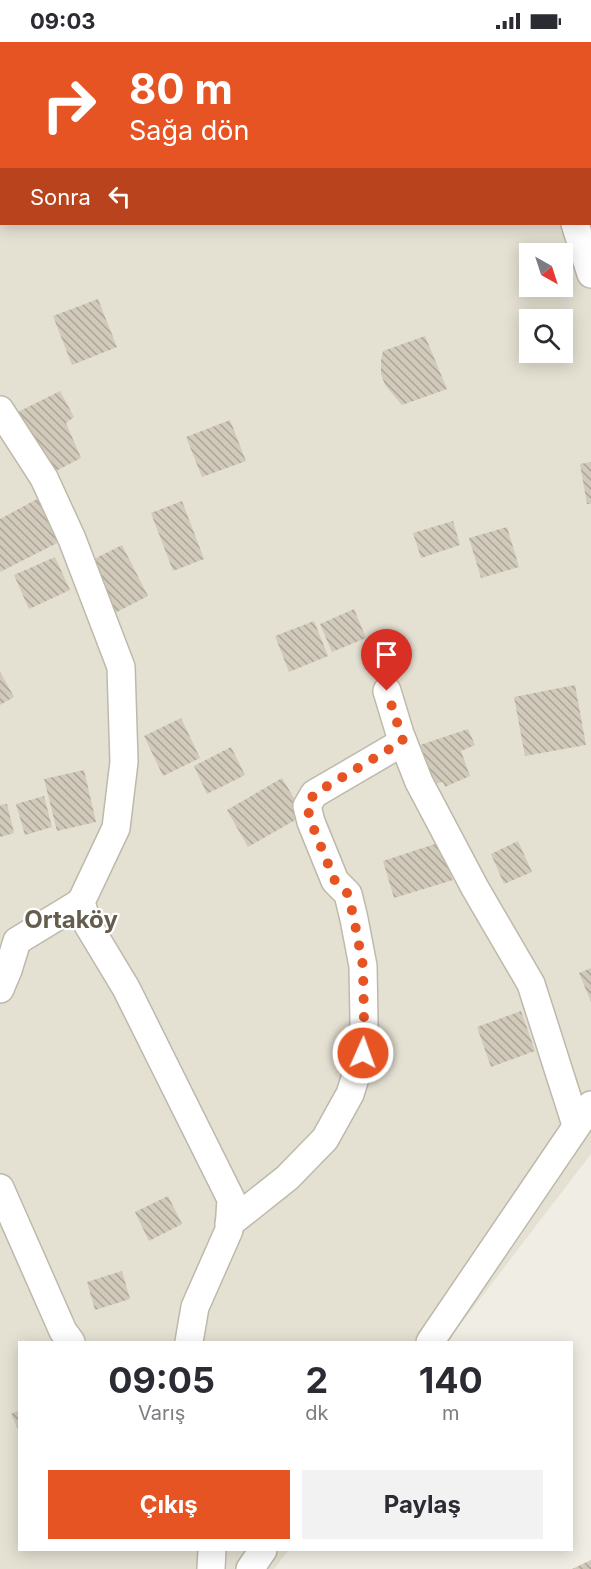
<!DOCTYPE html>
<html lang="tr">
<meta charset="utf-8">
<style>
body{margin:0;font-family:Inter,sans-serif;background:#f2f2f3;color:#2b2b33;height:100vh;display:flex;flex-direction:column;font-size:22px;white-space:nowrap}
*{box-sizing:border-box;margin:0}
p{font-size:20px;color:#7c7c81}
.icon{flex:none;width:33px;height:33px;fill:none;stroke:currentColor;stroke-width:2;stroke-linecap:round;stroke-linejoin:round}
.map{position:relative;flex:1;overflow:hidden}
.drawer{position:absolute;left:18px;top:1299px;width:555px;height:210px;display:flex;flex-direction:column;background:#fff;border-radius:0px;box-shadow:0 3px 15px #0003}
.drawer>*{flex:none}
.hud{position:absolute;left:0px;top:0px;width:591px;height:183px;box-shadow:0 3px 15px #0003;background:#e75424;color:#fff;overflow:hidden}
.needle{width:39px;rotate:141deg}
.buttons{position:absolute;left:519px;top:201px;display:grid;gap:12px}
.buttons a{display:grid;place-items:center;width:54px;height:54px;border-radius:0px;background:#fff;box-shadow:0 3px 15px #0003;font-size:30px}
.pin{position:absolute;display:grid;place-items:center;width:51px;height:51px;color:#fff;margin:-62px -26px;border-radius:50% 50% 50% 0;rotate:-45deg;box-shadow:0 0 6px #0007}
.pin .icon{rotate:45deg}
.me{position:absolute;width:66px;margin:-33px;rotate:2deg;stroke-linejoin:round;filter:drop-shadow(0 0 4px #0008)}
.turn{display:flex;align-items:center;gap:21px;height:126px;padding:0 30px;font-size:27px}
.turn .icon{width:78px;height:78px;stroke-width:2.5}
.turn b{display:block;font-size:42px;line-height:51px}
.then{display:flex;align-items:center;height:57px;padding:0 30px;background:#0003;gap:12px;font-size:22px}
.eta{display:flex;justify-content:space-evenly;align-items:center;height:102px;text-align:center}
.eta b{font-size:36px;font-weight:700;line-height:42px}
.action{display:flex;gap:12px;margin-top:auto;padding:12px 30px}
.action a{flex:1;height:69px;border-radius:0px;background:#e75424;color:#fff;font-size:24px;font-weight:700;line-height:69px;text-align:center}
.action a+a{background:#f2f2f3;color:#2b2b33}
.status{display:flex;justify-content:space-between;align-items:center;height:42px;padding:0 30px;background:#fff;direction:ltr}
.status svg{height:16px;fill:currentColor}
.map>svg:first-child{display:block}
</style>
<div class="status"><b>09:03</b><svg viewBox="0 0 49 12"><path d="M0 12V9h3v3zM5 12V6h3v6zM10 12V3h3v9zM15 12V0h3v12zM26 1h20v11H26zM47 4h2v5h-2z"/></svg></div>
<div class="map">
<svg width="591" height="1527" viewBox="0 0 591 1527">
<defs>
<pattern id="building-back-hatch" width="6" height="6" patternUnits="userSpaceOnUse" patternTransform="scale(1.5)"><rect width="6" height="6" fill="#d1caba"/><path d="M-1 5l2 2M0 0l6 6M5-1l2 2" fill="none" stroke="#aba598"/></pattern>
</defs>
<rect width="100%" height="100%" fill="#f0eee4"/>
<path fill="#e4e0d2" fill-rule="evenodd" d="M1,104L2,182H560L591,198V1112L447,1300H20V1508H289L274,1527H0V105ZM530,212H562V244H530ZM530,278H562V310H530Z"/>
<g fill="url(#building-back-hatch)">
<polygon points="98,257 117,305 72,323 53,274"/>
<polygon points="425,294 447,347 402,363 385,343 381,332 381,319 383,309"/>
<polygon points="60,349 74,375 66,381 81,416 52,431 12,373"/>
<polygon points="230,378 246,419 202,435 186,395"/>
<polygon points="591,420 591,462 587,462 580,422"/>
<polygon points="39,456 61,499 0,530 0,477"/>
<polygon points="182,459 204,517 173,529 151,471"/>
<polygon points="453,479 460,503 421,516 413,491"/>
<polygon points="507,485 519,525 481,536 469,496"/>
<polygon points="122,503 148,554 113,572 88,520"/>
<polygon points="55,515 70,548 29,567 14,533"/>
<polygon points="354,567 366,596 332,610 320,582"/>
<polygon points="314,579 328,614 289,630 275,594"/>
<polygon points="0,630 14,655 0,663"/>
<polygon points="575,643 586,703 525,714 514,655"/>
<polygon points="181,676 200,716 163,734 144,694"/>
<polygon points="468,687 475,703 461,709 470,734 445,745 443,740 435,742 420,703"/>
<polygon points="231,705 245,733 207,752 194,724"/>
<polygon points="84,728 96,780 57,789 44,737"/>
<polygon points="282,736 304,773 248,805 227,768"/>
<polygon points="44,754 52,785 25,793 16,762"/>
<polygon points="7,762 14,791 0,795 0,763"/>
<polygon points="518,799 532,830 504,842 491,812"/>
<polygon points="441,800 453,838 394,856 383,819"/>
<polygon points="591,926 591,960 579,931"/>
<polygon points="521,969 535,1009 491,1025 477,985"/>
<polygon points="168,1154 182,1182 149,1199 135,1170"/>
<polygon points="122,1229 130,1257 95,1268 87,1240"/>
<polygon points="20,1368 20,1391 11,1372"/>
<polygon points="591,1518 591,1527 572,1527"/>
</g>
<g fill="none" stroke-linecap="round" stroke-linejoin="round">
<defs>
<g id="minor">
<polyline points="0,164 2,164"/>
<polyline points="575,182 591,232"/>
<polyline points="0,368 44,436 72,497 121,625 124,720 116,786 81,860 88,883 126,946 231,1157 229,1188 195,1265 189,1300"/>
<polyline points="387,649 400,692 419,740 475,846 531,942 576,1083"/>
<polyline points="0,947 8,928 17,899 81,860"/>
<polyline points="0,1146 63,1289 71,1300"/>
<polyline points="229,1182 287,1136 325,1097 350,1052 363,1011 364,979 363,924 354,877 348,852 335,839 311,780 307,764 314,752 403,700"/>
<polyline points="430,1300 591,1063"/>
<polyline points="211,1527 212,1508"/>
<polyline points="250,1527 263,1508"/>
</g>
</defs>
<use href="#minor" stroke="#beb9aa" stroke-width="30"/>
<use href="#minor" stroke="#fff" stroke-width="27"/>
</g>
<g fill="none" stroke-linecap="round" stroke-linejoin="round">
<polyline stroke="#e75424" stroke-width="10" stroke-dasharray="0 18" points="363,1011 364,979 363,924 354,877 348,852 335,839 311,780 307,764 314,752 403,699 387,649"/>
</g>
<g text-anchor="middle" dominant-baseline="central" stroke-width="4.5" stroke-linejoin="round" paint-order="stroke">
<g font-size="24" font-weight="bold" fill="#645d4d" stroke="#fff">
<text x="71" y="877">Ortaköy</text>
</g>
</g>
</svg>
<div class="buttons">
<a><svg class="needle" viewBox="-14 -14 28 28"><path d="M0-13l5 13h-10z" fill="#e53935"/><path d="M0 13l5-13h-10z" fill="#7c7c81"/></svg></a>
<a><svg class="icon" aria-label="search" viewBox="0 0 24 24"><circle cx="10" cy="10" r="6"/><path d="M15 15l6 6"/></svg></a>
</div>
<div class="pin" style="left:387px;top:649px;background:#d93025"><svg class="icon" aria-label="arrive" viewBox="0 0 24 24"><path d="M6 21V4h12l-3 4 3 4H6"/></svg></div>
<svg class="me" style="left:363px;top:1011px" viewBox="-20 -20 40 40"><circle r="17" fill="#e75424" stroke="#fff" stroke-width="3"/><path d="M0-11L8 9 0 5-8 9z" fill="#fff"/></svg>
<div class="hud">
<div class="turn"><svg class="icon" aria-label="right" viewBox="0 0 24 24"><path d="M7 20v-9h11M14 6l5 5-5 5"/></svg><div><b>80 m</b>Sağa dön</div></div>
<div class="then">Sonra<svg class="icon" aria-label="left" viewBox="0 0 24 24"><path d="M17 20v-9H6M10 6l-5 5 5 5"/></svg></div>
</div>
<section class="drawer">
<div class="eta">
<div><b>09:05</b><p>Varış</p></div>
<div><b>2</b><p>dk</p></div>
<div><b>140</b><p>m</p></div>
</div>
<div class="action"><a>Çıkış</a><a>Paylaş</a></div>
</section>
</div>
